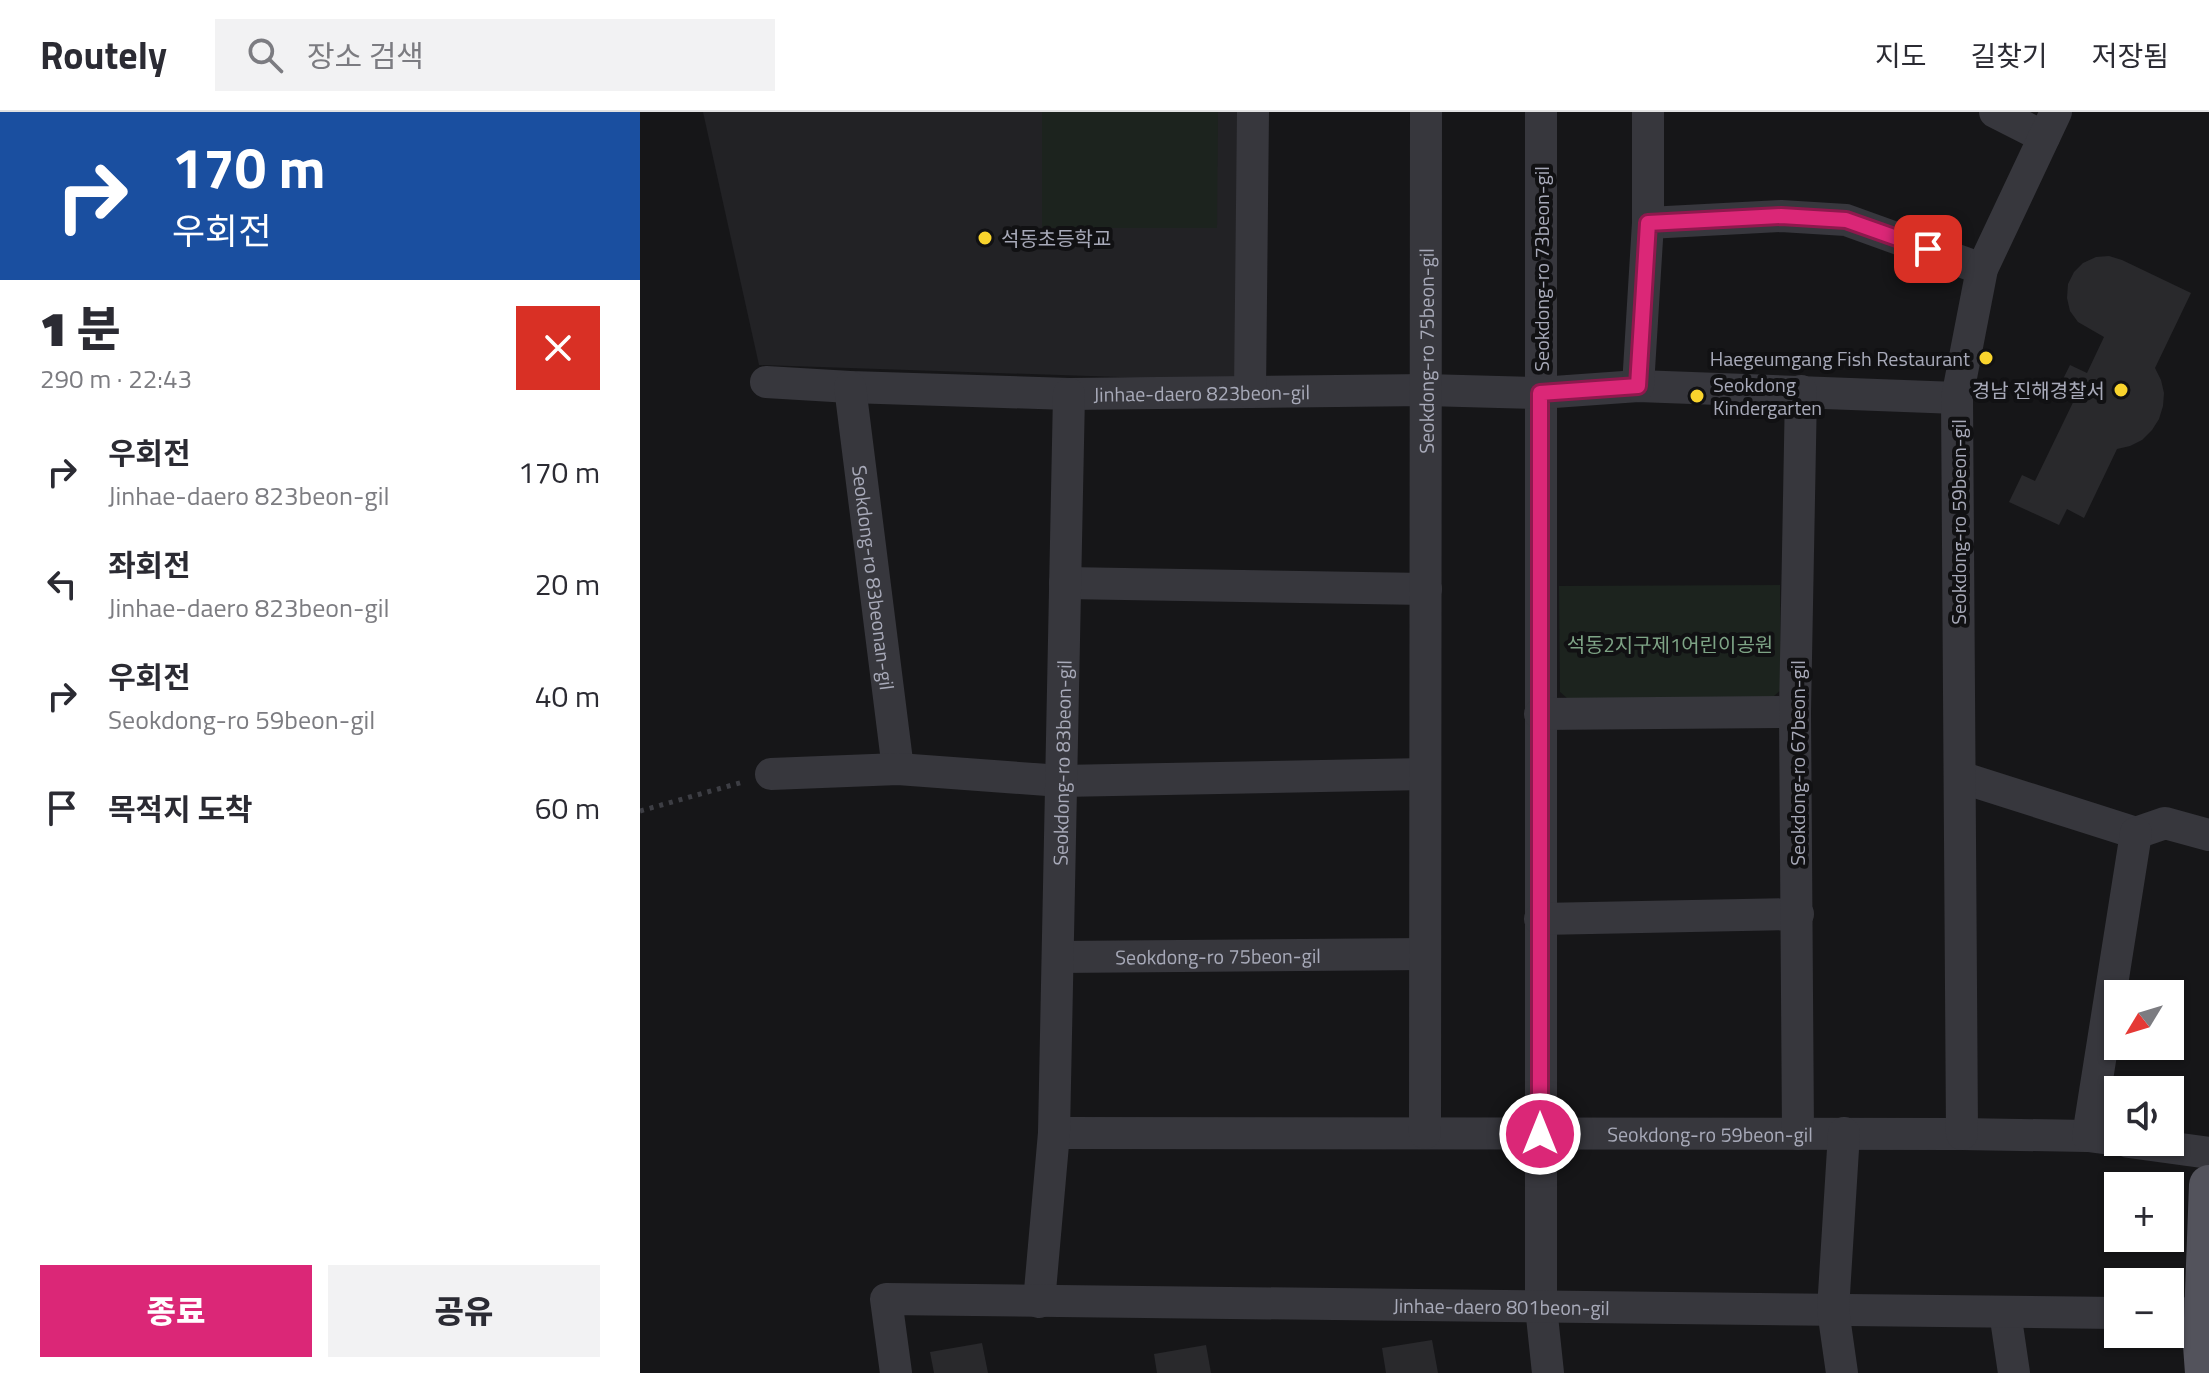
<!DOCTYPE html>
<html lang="ko">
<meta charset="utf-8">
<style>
body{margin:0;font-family:"Titillium Web","Noto Sans KR",sans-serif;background:#f2f2f3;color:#2b2b33;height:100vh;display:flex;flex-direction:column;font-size:30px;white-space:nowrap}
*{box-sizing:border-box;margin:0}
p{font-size:26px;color:#7c7c81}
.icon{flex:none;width:44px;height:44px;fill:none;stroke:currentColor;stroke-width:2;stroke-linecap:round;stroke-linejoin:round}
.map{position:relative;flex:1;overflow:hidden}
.panel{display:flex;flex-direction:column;background:#fff;width:640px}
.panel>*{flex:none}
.top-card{background:#1a4fa0;color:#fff;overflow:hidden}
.needle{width:52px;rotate:232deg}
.controls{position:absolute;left:1464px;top:868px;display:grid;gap:16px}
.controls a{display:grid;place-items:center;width:80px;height:80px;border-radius:0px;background:#fff;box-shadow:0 2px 6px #0004;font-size:40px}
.pin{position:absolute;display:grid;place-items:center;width:68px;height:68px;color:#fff;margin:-34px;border-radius:16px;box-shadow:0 4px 12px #0006}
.me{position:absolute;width:88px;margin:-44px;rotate:0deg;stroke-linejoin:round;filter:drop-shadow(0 0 6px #0008)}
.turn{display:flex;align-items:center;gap:28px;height:168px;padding:0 40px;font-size:36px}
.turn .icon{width:104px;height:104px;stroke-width:2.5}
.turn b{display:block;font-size:56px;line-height:68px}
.round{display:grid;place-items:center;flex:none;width:84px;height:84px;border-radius:0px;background:#f2f2f3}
.headline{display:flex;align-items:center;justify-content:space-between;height:136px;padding:0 40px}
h1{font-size:48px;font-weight:800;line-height:60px}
.action{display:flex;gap:16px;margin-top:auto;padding:16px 40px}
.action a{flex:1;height:92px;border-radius:0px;background:#db2777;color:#fff;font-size:32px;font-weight:800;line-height:92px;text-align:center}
.action a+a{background:#f2f2f3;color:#2b2b33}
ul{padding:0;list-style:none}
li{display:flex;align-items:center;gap:24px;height:112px;padding:0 40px}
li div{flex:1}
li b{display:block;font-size:30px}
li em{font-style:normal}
header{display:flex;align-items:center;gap:48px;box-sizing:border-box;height:112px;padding:0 40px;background:#fff;border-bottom:2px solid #e1e1e2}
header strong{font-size:38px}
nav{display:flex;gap:44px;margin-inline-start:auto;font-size:28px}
.search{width:560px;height:72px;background:#f2f2f3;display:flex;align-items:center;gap:20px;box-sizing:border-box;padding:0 28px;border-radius:0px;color:#7c7c81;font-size:30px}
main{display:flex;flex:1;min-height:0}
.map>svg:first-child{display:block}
</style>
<header>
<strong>Routely</strong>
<div class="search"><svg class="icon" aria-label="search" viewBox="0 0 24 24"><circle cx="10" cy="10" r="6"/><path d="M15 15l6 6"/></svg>장소 검색</div>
<nav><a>지도</a><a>길찾기</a><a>저장됨</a></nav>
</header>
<main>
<section class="panel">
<div class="top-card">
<div class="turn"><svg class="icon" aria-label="right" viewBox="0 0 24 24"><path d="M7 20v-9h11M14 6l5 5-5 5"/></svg><div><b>170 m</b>우회전</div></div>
</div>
<div class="headline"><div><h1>1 분</h1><p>290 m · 22:43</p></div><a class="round" style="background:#d93025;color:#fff"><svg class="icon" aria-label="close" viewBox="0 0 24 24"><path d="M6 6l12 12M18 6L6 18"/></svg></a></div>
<ul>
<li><svg class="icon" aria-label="right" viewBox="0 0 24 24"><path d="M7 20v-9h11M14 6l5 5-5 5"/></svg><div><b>우회전</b><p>Jinhae-daero 823beon-gil</p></div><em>170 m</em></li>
<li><svg class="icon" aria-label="left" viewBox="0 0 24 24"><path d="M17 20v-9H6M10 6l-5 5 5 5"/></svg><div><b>좌회전</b><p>Jinhae-daero 823beon-gil</p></div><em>20 m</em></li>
<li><svg class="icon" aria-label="right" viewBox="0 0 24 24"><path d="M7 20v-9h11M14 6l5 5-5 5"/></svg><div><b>우회전</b><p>Seokdong-ro 59beon-gil</p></div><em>40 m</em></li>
<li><svg class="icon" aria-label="arrive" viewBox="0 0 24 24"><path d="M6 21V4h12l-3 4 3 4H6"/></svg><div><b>목적지 도착</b></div><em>60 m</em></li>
</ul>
<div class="action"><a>종료</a><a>공유</a></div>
</section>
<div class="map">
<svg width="1569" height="1261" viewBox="0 0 1569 1261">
<rect width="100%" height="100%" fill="#161618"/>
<polygon fill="#222225" points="63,0 600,0 597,269 119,253"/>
<g fill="#1c231e">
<polygon points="402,0 578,0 577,116 402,116"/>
<polygon points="1140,473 1141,578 1127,590 934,592 920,580 919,474"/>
</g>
<g fill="#29292c">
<polygon points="1469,144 1482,148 1551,181 1515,256 1521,268 1524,281 1523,294 1519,307 1512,318 1502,328 1490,334 1477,337 1444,406 1427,397 1419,413 1369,390 1382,363 1395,369 1440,276 1423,267 1430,253 1447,261 1464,225 1438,210 1430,199 1427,186 1428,172 1434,160 1443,151 1456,145"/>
<polygon points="792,1228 798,1261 746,1261 742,1236"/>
<polygon points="342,1231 348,1261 294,1261 290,1240"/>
<polygon points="566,1233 571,1261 517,1261 514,1242"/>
</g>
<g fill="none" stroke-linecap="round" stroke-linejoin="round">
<polyline stroke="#3d3e44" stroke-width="5" stroke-dasharray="4 6" stroke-linecap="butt" points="0,699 103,670"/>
<g stroke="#37373d" stroke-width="32">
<polyline points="901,0 901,1195 908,1261"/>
<polyline points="1355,0 1404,25"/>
<polyline points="1008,111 1141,104 1206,108 1342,157"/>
<path id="s1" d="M126,270L210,275L429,282L786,278L900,281L998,274L1317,286"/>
<polyline points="998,274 1008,111 1008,0"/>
<path id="s2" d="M210,275L258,657"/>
<polyline points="610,280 613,0"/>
<polyline points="425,471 786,477"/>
<polyline points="900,602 1155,600"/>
<polyline points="131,662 258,657 421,669 785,662"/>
<polyline points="1320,665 1496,721"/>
<polyline points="1496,721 1525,711 1569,723"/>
<polyline points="900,807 1158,802"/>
<path id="s3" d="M418,845L785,842"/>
<path id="s4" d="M414,1021L1322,1022L1448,1024L1478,1028"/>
<path id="s5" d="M785,1021L786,0"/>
<polyline points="1158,1022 1155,600 1161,279"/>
<polyline points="1322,1022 1317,286 1342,157 1416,0"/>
<polyline points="1448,1024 1496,721"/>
<polyline points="1489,1030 1569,1041"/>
<path id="s6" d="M399,1190L414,1021L429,282"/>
<polyline points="1365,1200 1374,1261"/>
<polyline points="1530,1201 1569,1202"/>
<path id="s7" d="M256,1261L246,1187L1478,1201"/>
<polyline points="1202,1261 1193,1198 1204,1021"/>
</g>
<polyline stroke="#53535c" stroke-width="40" points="1565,1261 1563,1233 1569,1073"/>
</g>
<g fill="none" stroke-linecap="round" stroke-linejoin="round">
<defs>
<polyline id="route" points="900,1022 900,281 998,274 1008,111 1141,104 1206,108 1288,137"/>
</defs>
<use href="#route" stroke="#8e194d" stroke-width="20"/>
<use href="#route" stroke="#db2777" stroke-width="14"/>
</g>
<g fill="#f9d42d" stroke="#111113" stroke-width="3">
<circle cx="345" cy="126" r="8"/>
<circle cx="1346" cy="246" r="8"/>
<circle cx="1481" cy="278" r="8"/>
<circle cx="1057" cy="284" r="8"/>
</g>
<g text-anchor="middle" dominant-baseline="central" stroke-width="8" stroke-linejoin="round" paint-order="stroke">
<g font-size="20" fill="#a8aab9" stroke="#111113" text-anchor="start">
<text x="361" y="126">석동초등학교</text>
<text x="1330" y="246" text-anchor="end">Haegeumgang Fish Restaurant</text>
<text x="1073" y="272">Seokdong<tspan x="1073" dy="23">Kindergarten</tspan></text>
<text x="1465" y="278" text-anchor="end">경남 진해경찰서</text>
</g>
<g font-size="20" fill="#a8aab9" stroke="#111113">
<text transform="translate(901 157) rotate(-90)">Seokdong-ro 73beon-gil</text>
<text stroke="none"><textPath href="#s5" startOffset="782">Seokdong-ro 75beon-gil</textPath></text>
<text stroke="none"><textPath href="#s1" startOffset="436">Jinhae-daero 823beon-gil</textPath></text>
<text transform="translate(1318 410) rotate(-90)">Seokdong-ro 59beon-gil</text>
<text stroke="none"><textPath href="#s2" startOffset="192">Seokdong-ro 83beonan-gil</textPath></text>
<text stroke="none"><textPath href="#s6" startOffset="540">Seokdong-ro 83beon-gil</textPath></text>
<text transform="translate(1157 651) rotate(-90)">Seokdong-ro 67beon-gil</text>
<text stroke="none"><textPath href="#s3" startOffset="160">Seokdong-ro 75beon-gil</textPath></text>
<text stroke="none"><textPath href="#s4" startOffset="656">Seokdong-ro 59beon-gil</textPath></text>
<text stroke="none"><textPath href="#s7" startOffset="690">Jinhae-daero 801beon-gil</textPath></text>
</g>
<g font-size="20" fill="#7ea486" stroke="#111113">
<text x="1030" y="532">석동2지구제1어린이공원</text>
</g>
</g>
</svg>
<div class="controls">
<a><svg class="needle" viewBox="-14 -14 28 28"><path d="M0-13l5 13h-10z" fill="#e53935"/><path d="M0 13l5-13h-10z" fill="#7c7c81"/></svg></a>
<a><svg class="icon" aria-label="sound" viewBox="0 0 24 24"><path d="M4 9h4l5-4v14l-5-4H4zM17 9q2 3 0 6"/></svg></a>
<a>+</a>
<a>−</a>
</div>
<div class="pin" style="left:1288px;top:137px;background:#d93025"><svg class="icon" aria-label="arrive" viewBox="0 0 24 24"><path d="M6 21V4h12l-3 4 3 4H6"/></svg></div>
<svg class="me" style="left:900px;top:1022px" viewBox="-20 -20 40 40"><circle r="17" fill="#db2777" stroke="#fff" stroke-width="3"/><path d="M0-11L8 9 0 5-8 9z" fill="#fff"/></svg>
</div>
</main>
